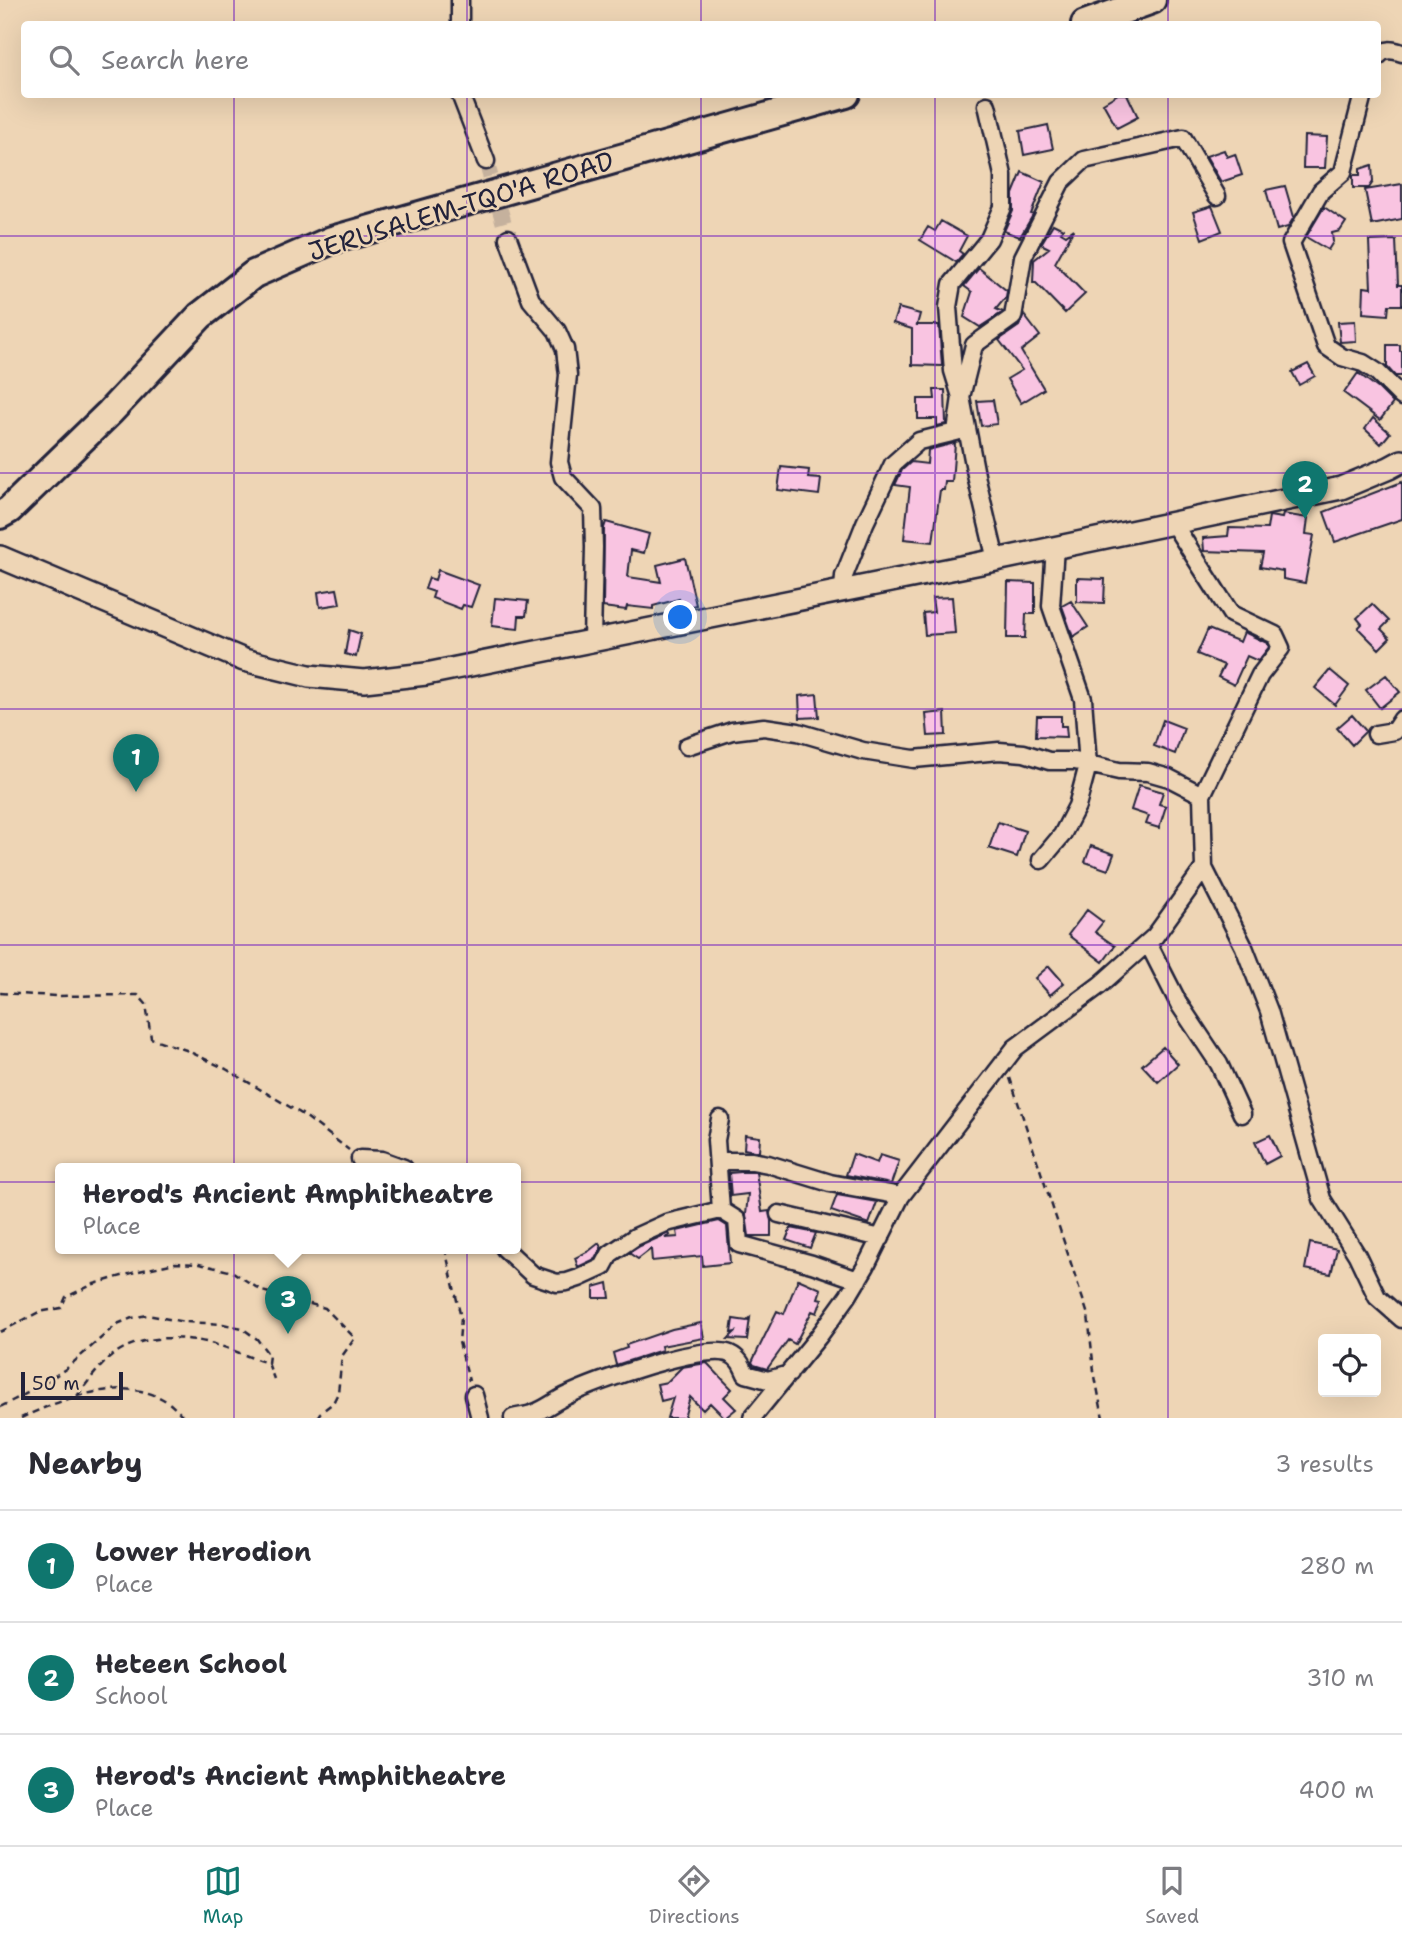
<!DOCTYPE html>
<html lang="en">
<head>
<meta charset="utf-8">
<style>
	:root { --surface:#fff; --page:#f7f7f7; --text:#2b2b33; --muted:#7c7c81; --line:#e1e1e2; --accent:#0f766e }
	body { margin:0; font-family:"Shantell Sans",sans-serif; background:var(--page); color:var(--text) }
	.controls { position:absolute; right:21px; bottom:21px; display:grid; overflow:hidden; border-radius:7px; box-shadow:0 7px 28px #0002 }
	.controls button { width:63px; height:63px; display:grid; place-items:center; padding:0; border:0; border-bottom:2px solid var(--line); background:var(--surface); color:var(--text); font:35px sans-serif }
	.scale { position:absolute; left:21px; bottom:18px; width:102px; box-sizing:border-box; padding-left:7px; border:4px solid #22223b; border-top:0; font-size:19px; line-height:24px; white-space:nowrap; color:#22223b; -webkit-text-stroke:5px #eed5b5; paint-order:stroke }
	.you { position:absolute; left:681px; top:618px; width:24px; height:24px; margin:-18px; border:5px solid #fff; border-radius:50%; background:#1a73e8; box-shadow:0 0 0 10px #1a73e833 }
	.badge { display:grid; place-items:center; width:46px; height:46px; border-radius:50%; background:var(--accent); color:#fff; font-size:23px; font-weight:700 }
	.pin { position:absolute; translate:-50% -58px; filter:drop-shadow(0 2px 4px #0008) }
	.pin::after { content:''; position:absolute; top:37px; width:24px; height:21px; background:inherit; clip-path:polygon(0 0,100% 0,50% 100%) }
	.popup { position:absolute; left:55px; top:1163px; width:466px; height:91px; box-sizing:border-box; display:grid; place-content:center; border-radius:7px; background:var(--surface); filter:drop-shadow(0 2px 5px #0005); font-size:23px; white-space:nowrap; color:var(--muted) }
	.popup b { font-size:26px; color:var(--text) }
	.popup::after { content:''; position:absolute; left:50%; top:100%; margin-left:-14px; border:14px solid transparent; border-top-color:var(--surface) }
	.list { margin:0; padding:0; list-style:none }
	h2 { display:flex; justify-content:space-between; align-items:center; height:91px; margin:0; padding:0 28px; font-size:30px }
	h2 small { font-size:23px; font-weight:400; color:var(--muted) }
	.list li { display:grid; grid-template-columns:46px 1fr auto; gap:21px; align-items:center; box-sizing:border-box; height:112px; padding:0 28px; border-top:2px solid var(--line) }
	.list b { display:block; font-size:26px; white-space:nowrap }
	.list p { margin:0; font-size:23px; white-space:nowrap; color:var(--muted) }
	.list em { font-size:23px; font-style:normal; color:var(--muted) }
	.icon { flex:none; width:38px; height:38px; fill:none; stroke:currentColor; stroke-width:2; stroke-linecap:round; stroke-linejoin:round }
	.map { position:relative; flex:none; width:1402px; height:1418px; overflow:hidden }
	.search { position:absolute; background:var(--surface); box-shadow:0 7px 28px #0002; left:21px; right:21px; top:21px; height:77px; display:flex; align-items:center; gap:18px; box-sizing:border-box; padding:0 24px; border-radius:7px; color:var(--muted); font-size:26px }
	.sheet { height:427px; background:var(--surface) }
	nav { display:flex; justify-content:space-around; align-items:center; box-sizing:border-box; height:98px; border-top:2px solid var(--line); background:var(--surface); font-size:19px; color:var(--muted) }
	nav a { display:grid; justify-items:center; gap:4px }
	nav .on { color:var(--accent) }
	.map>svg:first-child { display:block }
	.building { fill:#f9c4e1; stroke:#22223b; stroke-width:2 }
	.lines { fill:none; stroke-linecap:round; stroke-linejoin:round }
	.minor-tunnel { stroke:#c5b19d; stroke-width:16; stroke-dasharray:16 8; stroke-linecap:butt }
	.minor-casing { stroke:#22223b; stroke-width:21 }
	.tertiary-casing { stroke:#22223b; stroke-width:26 }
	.primary-casing { stroke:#22223b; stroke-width:32 }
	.path { stroke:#22223b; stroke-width:2.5; stroke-dasharray:7 5; stroke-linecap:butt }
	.minor { stroke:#eed5b5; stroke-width:16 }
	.tertiary { stroke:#eed5b5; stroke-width:21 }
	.primary { stroke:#eed5b5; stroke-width:26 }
	.grid { fill:none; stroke:#7b2cbf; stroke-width:2; stroke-opacity:0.55 }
	.labels { text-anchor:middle; stroke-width:5; stroke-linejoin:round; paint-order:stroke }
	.street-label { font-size:26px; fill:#22223b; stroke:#eed5b5 }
</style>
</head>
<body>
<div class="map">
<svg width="1402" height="1418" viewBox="0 0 1402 1418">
	<rect width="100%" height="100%" fill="#eed5b5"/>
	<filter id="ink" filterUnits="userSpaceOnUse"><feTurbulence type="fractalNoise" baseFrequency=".0143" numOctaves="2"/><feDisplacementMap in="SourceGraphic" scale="14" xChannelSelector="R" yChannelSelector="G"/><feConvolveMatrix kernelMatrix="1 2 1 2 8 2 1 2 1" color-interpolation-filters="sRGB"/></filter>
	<g filter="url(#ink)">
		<path class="building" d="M1118,94H1127L1138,117L1117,128L1103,103Z
			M1048,125L1053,149L1024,155L1020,131Z
			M1304,136L1327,137L1325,168H1303Z
			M1224,150L1227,157L1235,154L1242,175L1221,182L1206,156Z
			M1372,165L1373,182L1369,188H1353V175H1360V169Z
			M1022,172L1044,182L1031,214L1033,215L1020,237L1004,231L1013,211V194Z
			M1402,184V219L1372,225L1365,190Z
			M1285,186L1294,217L1288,227L1277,230L1266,190Z
			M1212,206L1222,231L1202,239L1193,212Z
			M1324,207L1346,222L1340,231L1332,233L1333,242L1328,250L1306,237Z
			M941,221L967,236L959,251L963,254L956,262L920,240L928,227L935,231Z
			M1053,224L1063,229L1061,232L1066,235L1074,229L1055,263L1085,294L1065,313L1036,283H1033L1034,260L1049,248L1041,244Z
			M1396,240L1398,285H1402V305H1389L1388,315L1363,313L1364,287L1371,288L1369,241Z
			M979,268L1007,291L1006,297L996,309L1003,312L980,327L964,317L972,292L964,286Z
			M898,308L920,314L917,325H939L942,366L912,365V329L893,323Z
			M1024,315L1040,336L1021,351L1044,389L1021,403L1007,379L1022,370L999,340L1019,326Z
			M1355,321L1356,341L1340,342L1338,322Z
			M1387,345H1400V351H1402V376H1395L1387,367Z
			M1308,364L1315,376L1299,385L1292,372Z
			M1358,373L1379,389L1393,403L1380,420L1344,393Z
			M934,390H945L946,424L937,426V419H918V399H935Z
			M993,400L997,424L981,426L977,401Z
			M1373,418L1390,433L1381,444L1365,429Z
			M955,443L952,482H945L944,490H940L933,542L904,539L910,487L895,485L902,470L911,462L927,464L928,450Z
			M781,467L809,470L808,478L821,479L819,495L778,490Z
			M1402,482V519L1335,542L1324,512Z
			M1283,514L1308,518L1306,534L1314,535L1305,583L1283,579V571L1260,567L1263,553L1204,551L1203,538L1228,536L1229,528L1267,529L1269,516L1282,518Z
			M606,522L649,534L644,553L631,550L628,577L661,582L657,565L685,558L696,605L682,608L679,599L653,606V609L627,606L626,610L603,607L604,528Z
			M438,570L479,585L471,607L463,605L461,609L432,598L434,592L425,589L429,578L435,580Z
			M1077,578L1105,579L1104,603L1077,602Z
			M1008,582L1035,583V614H1026L1025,638H1007Z
			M337,589L340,604L320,607L318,592Z
			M952,597L955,633L925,635L923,613L934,612L932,598Z
			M495,598L528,601L526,616H519L518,629L492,626Z
			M1071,601L1088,627L1073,637L1062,606Z
			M1372,604L1389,621L1381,629L1390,638L1379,649L1358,628L1362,624L1357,618Z
			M1208,629L1240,642L1244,632L1267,643L1269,647L1258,661L1247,656L1234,685L1218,677L1224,665L1197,654Z
			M349,630L361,634L356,657L345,654Z
			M1330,670L1349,686L1335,705L1315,688Z
			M1386,675L1400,692L1380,708L1366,690Z
			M817,694L819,717L800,718L799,696Z
			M945,712L946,735L928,736L926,714Z
			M1352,715L1366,731L1352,745L1337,728Z
			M1037,716H1061V726H1066L1067,737L1036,736Z
			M1163,720L1184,728L1175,754L1154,746Z
			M1139,785L1163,792L1159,804L1166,806L1159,828L1146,824L1149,816L1131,810Z
			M998,822L1025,831L1017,857L989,848Z
			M1091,846L1114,854L1108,870L1085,862Z
			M1087,910L1103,922L1095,932L1115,946L1103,962L1068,935Z
			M1049,966L1064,983L1050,995L1035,978Z
			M1163,1047L1178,1064L1158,1082L1142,1065Z
			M745,1135L760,1137L759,1152L744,1149Z
			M1270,1135L1280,1156L1265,1164L1255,1142Z
			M853,1154L877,1163L880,1155L899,1161L891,1184L846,1175Z
			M741,1172H756L762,1212L769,1211L771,1221V1236H749L746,1215L748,1194L731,1196L729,1173Z
			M837,1195L877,1202L869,1224L831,1211Z
			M719,1221L727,1226L730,1263L703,1266L702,1256L652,1261L651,1249L638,1259L629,1253L640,1246L669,1233L670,1235L665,1238L678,1237L677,1231Z
			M791,1228L816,1233L810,1248L786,1240Z
			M599,1243L601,1248L595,1259L578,1267L575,1258L589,1251Z
			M1310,1243L1337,1249L1331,1274L1305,1269Z
			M798,1279L821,1289L818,1298L822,1299L817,1313L812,1311L795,1344L788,1340L767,1369L754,1365L752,1362L777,1311L784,1314Z
			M608,1283L610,1298H594V1287Z
			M750,1318L747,1340L728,1339L735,1332L731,1333L733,1319L747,1321Z
			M701,1323L704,1338L661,1346L662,1350L616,1365L613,1353L627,1348L626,1345L672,1329Z
			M707,1363L732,1389L724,1397L736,1409L725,1418L710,1403L703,1410L690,1397L684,1418H667L673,1398L661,1401L657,1384L667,1382L682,1367Z"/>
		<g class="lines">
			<path class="minor-tunnel" d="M486,161L508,238"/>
			<g class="minor-casing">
				<path id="minor" d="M460,24V0
					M1378,56C1385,48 1393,50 1402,53
					M460,94L486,161
					M1363,94L1343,172L1321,191L1291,243L1326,346L1342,357L1363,363L1377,372L1402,397
					M508,238L531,300L557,331L565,349L568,375L559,462L563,477L593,509L594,547L592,641
					M1173,523L1231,614L1275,635L1281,648L1260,675L1202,795L1204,868L1244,947L1269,1011L1322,1199L1357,1255L1377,1297L1402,1319
					M996,560L977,480L961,397L974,345L1013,317L1023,257L1061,182L1084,160L1183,138L1217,196
					M843,590L844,576L865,523L893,464L919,441L956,432L961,397L953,371L948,307L952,284L989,239L1003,207V175L987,105
					M1376,734L1394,731L1402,719
					M687,746L732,731L764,727L798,732L863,751L914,759L999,751L1024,753L1049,761H1075L1119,771L1148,772L1169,778L1202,795
					M1041,860L1062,835L1077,806L1088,765L1083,699L1051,606L1055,547
					M1148,943L1179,1004L1219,1064L1242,1114
					M720,1119L716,1140L721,1210
					M360,1159L382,1160L404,1168
					M718,1161H752L768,1164L830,1183L901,1196
					M779,1214L881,1238
					M504,1248L533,1275L557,1283L567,1282L579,1278L603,1267L610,1254L635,1237L666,1223L721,1210L737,1220L739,1244L812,1264L858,1280
					M474,1395L480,1418
					M513,1418C520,1416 528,1416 534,1413C546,1409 556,1400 568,1395C594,1382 705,1342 730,1354C739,1358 742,1365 746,1374L768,1380L789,1374
					M752,1418L819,1336L848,1296L866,1266L901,1196L1015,1048L1100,985L1155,936L1204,868"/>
			</g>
			<g class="tertiary-casing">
				<path id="tertiary" d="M0,557L244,660L309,676L364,681L426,674L996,560L1341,488L1389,468L1402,461"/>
			</g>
			<g class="primary-casing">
				<path id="primary" d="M1085,24L1152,0
					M0,515L9,510L110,412L200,316L254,274L332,240L846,94"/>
			</g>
			<path class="path" d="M0,993L55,996L138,995L146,1004L151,1038L186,1050L226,1069L305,1116L349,1150
				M1010,1078L1088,1315L1094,1371L1103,1418
				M445,1248L461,1318L459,1342L469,1381
				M0,1332L39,1312L61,1308L66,1297L94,1284L139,1271L175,1263L199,1264L233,1272L262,1291L325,1308L355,1338L342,1356L338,1393L333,1403L320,1413L317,1418
				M268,1363L274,1379
				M0,1407L35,1389L67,1368L117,1324L132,1318L147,1315L185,1322L223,1324L242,1328L257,1339L269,1355L268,1363C250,1358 234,1350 217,1345C185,1335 140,1334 113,1355C99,1366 88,1382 77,1396
				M21,1418C62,1399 127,1373 169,1403C174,1407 180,1413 185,1418"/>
			<use href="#minor" class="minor"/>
			<use href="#tertiary" class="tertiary"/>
			<use href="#primary" class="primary"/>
		</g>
	</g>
	<path class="grid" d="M234,0V24M467,0V24M701,0V24M935,0V24M1168,0V24M234,94V1418M467,94V1418M701,94V1418M935,94V1418M1168,94V1418M0,236H1402M0,473H1402M0,709H1402M0,945H1402M0,1182H1402"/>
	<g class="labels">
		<g class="street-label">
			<text transform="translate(461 206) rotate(-17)" y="9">JERUSALEM-TQO'A ROAD</text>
		</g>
	</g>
</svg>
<div class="controls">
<button><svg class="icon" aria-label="locate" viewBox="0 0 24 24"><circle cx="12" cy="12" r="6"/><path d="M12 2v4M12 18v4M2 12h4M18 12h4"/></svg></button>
</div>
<div class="scale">50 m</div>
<div class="you"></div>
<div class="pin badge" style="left:136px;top:792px">1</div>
<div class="pin badge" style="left:1305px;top:519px">2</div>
<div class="pin badge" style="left:288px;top:1334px">3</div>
<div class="popup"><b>Herod's Ancient Amphitheatre</b>Place</div>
<div class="search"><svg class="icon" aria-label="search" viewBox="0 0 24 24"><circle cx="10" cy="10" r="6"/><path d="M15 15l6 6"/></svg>Search here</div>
</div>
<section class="sheet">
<h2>Nearby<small>3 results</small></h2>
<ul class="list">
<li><span class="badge">1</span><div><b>Lower Herodion</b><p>Place</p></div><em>280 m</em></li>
<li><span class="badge">2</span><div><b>Heteen School</b><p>School</p></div><em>310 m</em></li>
<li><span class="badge">3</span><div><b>Herod's Ancient Amphitheatre</b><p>Place</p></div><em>400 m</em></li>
</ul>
</section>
<nav>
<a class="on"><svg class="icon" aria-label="map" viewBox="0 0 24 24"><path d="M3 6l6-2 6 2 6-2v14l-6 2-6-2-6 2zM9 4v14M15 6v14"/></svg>Map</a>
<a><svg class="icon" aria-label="directions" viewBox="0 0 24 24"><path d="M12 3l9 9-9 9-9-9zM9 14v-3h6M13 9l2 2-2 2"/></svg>Directions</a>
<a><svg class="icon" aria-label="saved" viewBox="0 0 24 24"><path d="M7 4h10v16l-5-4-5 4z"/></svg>Saved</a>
</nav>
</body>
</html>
